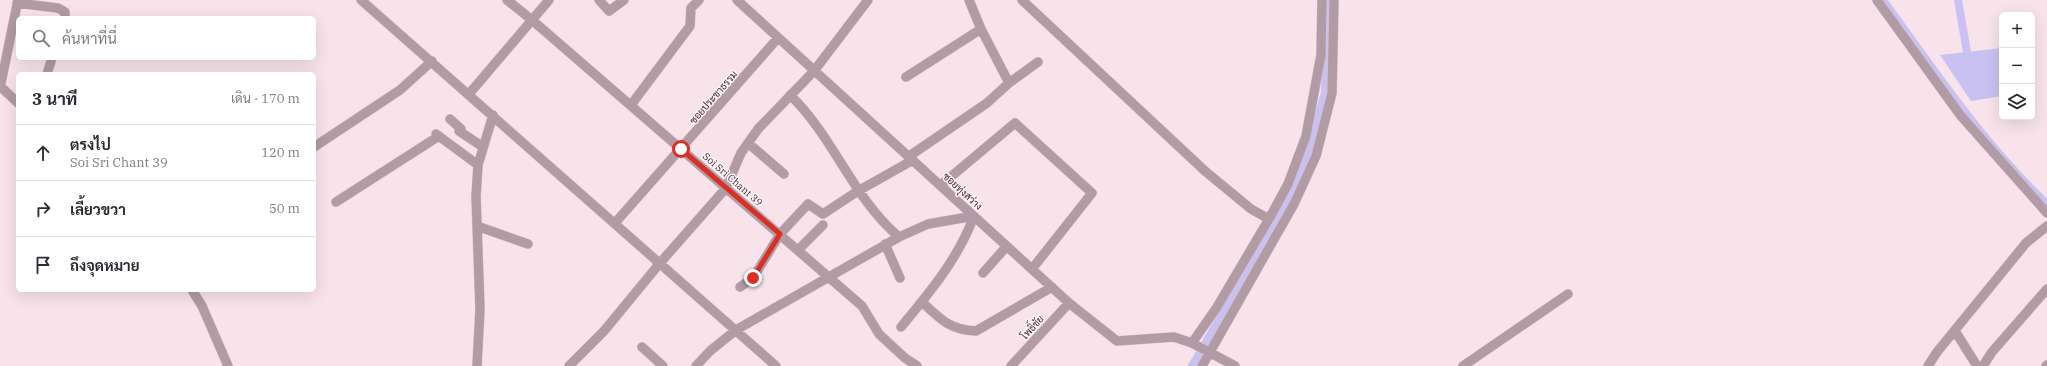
<!DOCTYPE html>
<html lang="th">
<head>
<meta charset="utf-8">
<style>
	:root { --surface:#fff; --page:#f2f2f3; --text:#2b2b33; --muted:#7c7c81; --line:#e1e1e2 }
	body { margin:0; font-family:"IBM Plex Serif",Sarabun,serif; background:var(--page); color:var(--text) }
	.controls { position:absolute; right:12px; top:12px; display:grid; overflow:hidden; border-radius:6px; box-shadow:0 4px 16px #0002 }
	.controls button { width:36px; height:36px; display:grid; place-items:center; padding:0; border:0; border-bottom:1px solid var(--line); background:var(--surface); color:var(--text); font:20px sans-serif }
	.stop { position:absolute; width:12px; height:12px; margin:-9px; border:3px solid #d93025; border-radius:50%; background:#fff }
	.stop.end { background:#d93025; border-color:#fff; box-shadow:0 1px 4px #0008 }
	.list { margin:0; padding:0; list-style:none }
	h2 { display:flex; justify-content:space-between; align-items:center; height:52px; margin:0; padding:0 16px; font-size:17px }
	h2 small { font-size:13px; font-weight:400; color:var(--muted) }
	.list li { display:grid; grid-template-columns:26px 1fr auto; gap:12px; align-items:center; box-sizing:border-box; height:56px; padding:0 16px; border-top:1px solid var(--line) }
	.list b { display:block; font-size:15px; white-space:nowrap }
	.list p { margin:0; font-size:13px; white-space:nowrap; color:var(--muted) }
	.list em { font-size:13px; font-style:normal; color:var(--muted) }
	.icon { flex:none; width:22px; height:22px; fill:none; stroke:currentColor; stroke-width:2; stroke-linecap:round; stroke-linejoin:round }
	.map { position:relative; flex:none; width:2047px; height:366px; overflow:hidden }
	.search { position:absolute; background:var(--surface); box-shadow:0 4px 16px #0002; left:16px; top:16px; width:300px; height:44px; display:flex; align-items:center; gap:10px; box-sizing:border-box; padding:0 14px; border-radius:6px; color:var(--muted); font-size:15px }
	.panel { position:absolute; background:var(--surface); box-shadow:0 4px 16px #0002; left:16px; top:72px; width:300px; height:220px; border-radius:6px }
	.map>svg:first-child { display:block }
	.water { fill:#c9c1f2 }
	.lines { fill:none; stroke-linecap:round; stroke-linejoin:round }
	.canal { stroke:#c9c1f2; stroke-width:8 }
	.minor-casing { stroke:#d3bec6; stroke-width:10 }
	.minor { stroke:#b19ba4; stroke-width:9 }
	.route { stroke:#d93025; stroke-width:5 }
	.labels { text-anchor:middle; stroke-width:3; stroke-linejoin:round; paint-order:stroke }
	.street-label { font-size:10px; fill:#3e2932; stroke:#fef3f7 }
</style>
</head>
<body>
<div class="map">
<svg width="2047" height="366" viewBox="0 0 2047 366">
	<rect width="100%" height="100%" fill="#f8e3eb"/>
	<path class="water" d="M2002,48V96L1971,101L1940,55Z"/>
	<g class="lines">
		<path class="canal" d="M1883,0C1934,70 1984,145 2047,204
			M1958,0L1967,52
			M1192,366L1286,204L1308,154L1325,92L1327,0"/>
		<g class="minor-casing">
			<path id="minor" d="M361,0L776,366
				M507,0L532,20L862,306L879,334L905,358L917,366
				M599,0L609,11L624,0
				M737,0L1069,303L1117,341L1174,337L1192,343L1235,366
				M969,0L981,29L1009,83
				M1022,0L1205,171L1251,209L1269,219
				M1877,0L1961,116L2047,213
				M17,3L58,8L65,12V18
				M47,74L52,58
				M906,77L981,29
				M0,86L18,103
				M0,88L18,0
				M469,94L549,0
				M790,95C834,137 852,197 899,237
				M631,105L690,26L691,8L699,0
				M450,119L461,129L459,131L483,147
				M436,134L478,165
				M748,143L784,174
				M314,147L400,90L432,61
				M908,157L987,103L1009,83L1038,62
				M941,185L1015,123L1092,193L1032,269
				M336,202L439,136
				M615,223L778,38
				M477,226L528,244
				M885,244L900,278
				M798,250L823,225
				M983,273L1006,247
				M740,287L753,278L780,234L808,204L823,214L858,191L913,160
				M192,290L202,306L228,366
				M922,302C940,319 950,330 976,331L1052,287
				M1955,331L1977,366
				M1192,343L1217,307L1269,219L1288,184L1306,136L1321,55L1322,0
				M642,347L663,366
				M477,366L480,309L476,196L478,165L493,115
				M569,366L604,331L660,263L726,188L741,153L758,129L814,71L868,0
				M696,366L710,351L736,330L899,237L928,224L974,216C958,259 930,292 901,327
				M1011,366L1069,303
				M1202,366L1294,204L1316,156L1332,93L1334,0
				M1463,366L1568,294
				M1928,366L1937,352L2026,243L2047,226
				M1983,366L1992,352L2047,289
				M2046,366L2047,365"/>
		</g>
		<use href="#minor" class="minor"/>
	</g>
	<g class="lines">
		<path class="route" d="M681,149L780,234L753,278"/>
	</g>
	<g class="labels">
		<g class="street-label">
			<text transform="translate(713 97) rotate(-49)" y="4">ซอยประชาธรรม</text>
			<text transform="translate(733 179) rotate(41)" y="4">Soi Sri Chant 39</text>
			<text transform="translate(963 191) rotate(43)" y="4">ซอยทุ่งสว่าง</text>
			<text transform="translate(1032 327) rotate(-48)" y="4">โพธิ์ชัย</text>
		</g>
	</g>
</svg>
<div class="controls">
<button>+</button>
<button>−</button>
<button><svg class="icon" aria-label="layers" viewBox="0 0 24 24"><path d="M12 4l9 5-9 5-9-5zM3 14l9 5 9-5"/></svg></button>
</div>
<div class="stop" style="left:681px;top:149px"></div>
<div class="stop end" style="left:753px;top:278px"></div>
<div class="search"><svg class="icon" aria-label="search" viewBox="0 0 24 24"><circle cx="10" cy="10" r="6"/><path d="M15 15l6 6"/></svg>ค้นหาที่นี่</div>
<section class="panel">
<h2>3 นาที<small>เดิน · 170 m</small></h2>
<ul class="list">
<li><svg class="icon" aria-label="ahead" viewBox="0 0 24 24"><path d="M12 20V5M6 11l6-6 6 6"/></svg><div><b>ตรงไป</b><p>Soi Sri Chant 39</p></div><em>120 m</em></li>
<li><svg class="icon" aria-label="right" viewBox="0 0 24 24"><path d="M7 20v-9h11M14 6l5 5-5 5"/></svg><div><b>เลี้ยวขวา</b></div><em>50 m</em></li>
<li><svg class="icon" aria-label="arrive" viewBox="0 0 24 24"><path d="M6 21V4h12l-3 4 3 4H6"/></svg><div><b>ถึงจุดหมาย</b></div></li>
</ul>
</section>
</div>
</body>
</html>
